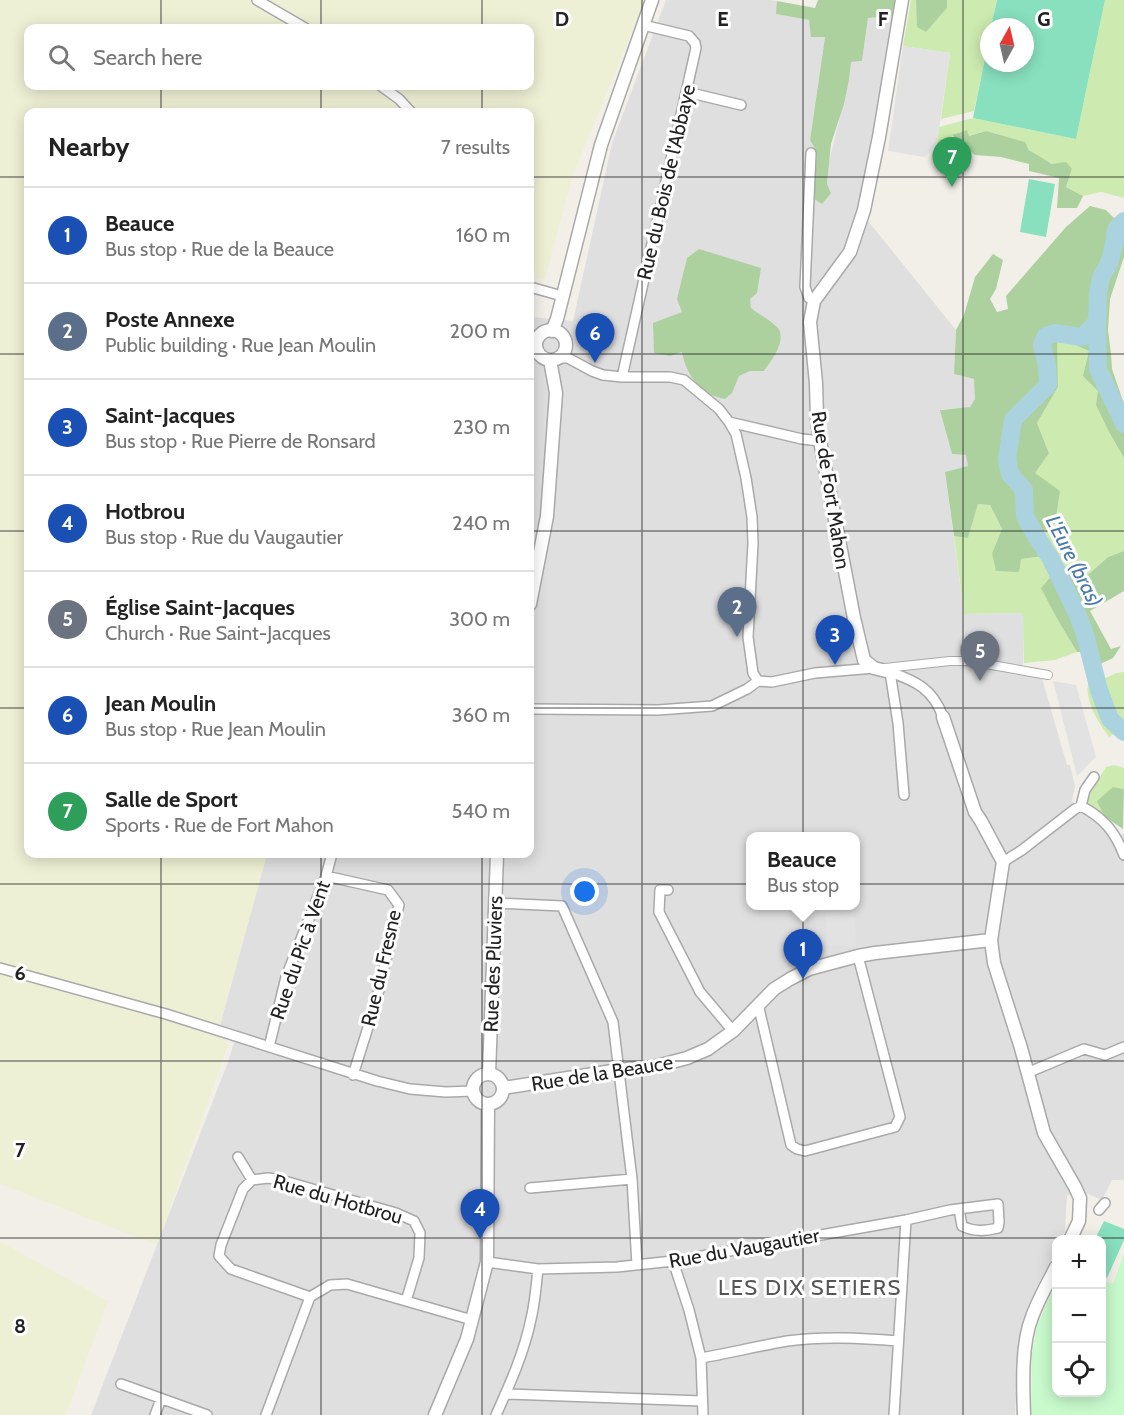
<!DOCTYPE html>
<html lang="en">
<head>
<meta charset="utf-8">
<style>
	:root { --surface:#fff; --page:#f2f2f2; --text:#222; --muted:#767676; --line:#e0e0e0; --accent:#1a73e8 }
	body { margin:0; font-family:Cabin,sans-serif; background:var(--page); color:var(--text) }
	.controls { position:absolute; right:18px; bottom:18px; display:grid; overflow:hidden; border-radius:12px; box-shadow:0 3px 15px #0003 }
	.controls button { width:54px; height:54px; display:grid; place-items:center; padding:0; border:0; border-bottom:2px solid var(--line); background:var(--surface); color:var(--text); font:30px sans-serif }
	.compass { position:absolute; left:980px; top:18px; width:54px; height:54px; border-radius:50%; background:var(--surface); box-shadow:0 3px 15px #0003; rotate:8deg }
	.you { position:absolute; left:585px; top:892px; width:21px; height:21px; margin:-15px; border:4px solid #fff; border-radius:50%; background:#1a73e8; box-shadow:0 0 0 9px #1a73e833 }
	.badge { display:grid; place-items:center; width:39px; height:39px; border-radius:50%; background:var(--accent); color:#fff; font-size:20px; font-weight:700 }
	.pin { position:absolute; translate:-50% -50px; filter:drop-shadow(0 2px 3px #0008) }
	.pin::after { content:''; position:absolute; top:32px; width:21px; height:18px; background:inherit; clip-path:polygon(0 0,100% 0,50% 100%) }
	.popup { position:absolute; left:746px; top:832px; width:114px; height:78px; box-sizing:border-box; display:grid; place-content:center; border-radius:12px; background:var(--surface); filter:drop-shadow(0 2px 4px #0005); font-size:20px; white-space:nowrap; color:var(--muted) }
	.popup b { font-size:22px; color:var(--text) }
	.popup::after { content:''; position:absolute; left:50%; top:100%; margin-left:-12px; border:12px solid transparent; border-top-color:var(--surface) }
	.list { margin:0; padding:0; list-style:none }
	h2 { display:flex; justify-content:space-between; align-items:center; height:78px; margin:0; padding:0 24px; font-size:26px }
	h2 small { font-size:20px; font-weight:400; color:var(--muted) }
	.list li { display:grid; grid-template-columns:39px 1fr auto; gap:18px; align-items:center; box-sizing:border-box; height:96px; padding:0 24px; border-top:2px solid var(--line) }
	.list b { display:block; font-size:22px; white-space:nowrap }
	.list p { margin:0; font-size:20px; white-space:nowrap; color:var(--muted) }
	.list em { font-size:20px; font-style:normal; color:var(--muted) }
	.icon { flex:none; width:33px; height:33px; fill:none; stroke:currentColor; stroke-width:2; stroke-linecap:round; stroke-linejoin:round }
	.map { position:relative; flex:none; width:1124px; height:1415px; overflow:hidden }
	.search { position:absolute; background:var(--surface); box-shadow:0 3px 15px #0003; left:24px; top:24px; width:510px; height:66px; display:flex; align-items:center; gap:15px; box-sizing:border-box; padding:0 21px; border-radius:12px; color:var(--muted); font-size:22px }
	.panel { position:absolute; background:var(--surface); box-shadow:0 3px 15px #0003; left:24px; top:108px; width:510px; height:750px; border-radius:12px }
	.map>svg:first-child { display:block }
	.residential { fill:#e0dfdf; fill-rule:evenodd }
	.farmland { fill:#eef0d5; fill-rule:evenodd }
	.grass { fill:#cdebb0 }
	.forest { fill:#add19e }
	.park { fill:#c8facc }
	.pitch { fill:#88e0be }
	.parking { fill:#e2e2e2 }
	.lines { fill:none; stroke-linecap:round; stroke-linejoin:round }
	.river { stroke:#aad3df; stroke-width:18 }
	.pedestrian-casing { stroke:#a9a9a9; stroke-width:10 }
	.minor-casing { stroke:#a9a9a9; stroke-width:12 }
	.tertiary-casing { stroke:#a9a9a9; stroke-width:15 }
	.pedestrian { stroke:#fff; stroke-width:8 }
	.minor { stroke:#fff; stroke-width:9 }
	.tertiary { stroke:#fff; stroke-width:12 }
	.grid { fill:none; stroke:#222; stroke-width:1.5; stroke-opacity:0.55 }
	.labels { text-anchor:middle; stroke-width:6; stroke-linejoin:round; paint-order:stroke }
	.street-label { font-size:20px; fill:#222; stroke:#fff }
	.water-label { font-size:21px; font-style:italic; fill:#4a7aab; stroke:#fff }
	.quarter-label { font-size:22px; letter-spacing:1.5px; fill:#555; stroke:#fff }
	.grid-label { font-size:20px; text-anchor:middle; font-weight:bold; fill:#222; stroke:#fff; stroke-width:6; stroke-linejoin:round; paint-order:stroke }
</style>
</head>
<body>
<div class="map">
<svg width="1124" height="1415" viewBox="0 0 1124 1415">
	<rect width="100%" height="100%" fill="#f2efe9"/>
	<path class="residential" d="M666,0H770L777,1V14L809,20L825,37L810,139L817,152L813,198L827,185L829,162L849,80L851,62L862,61L868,18L893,16L874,141L860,211L956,330L954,374L974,379L977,397L970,408L941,409L952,454L967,455L969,467L945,472L964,614L1024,613L1023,673L1042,678L1067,765H1070L1075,786L1072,801L1112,837L1124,834V1180H1112L1102,1200L1088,1194L1067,1195L1065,1231L1061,1239L1056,1240V1250L1024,1319L1020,1334L1015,1415H91L228,1062L238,1030L220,1025L267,854H530V316L531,317L573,321L612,143ZM750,836H856V906H750Z"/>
	<path class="farmland" d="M0,0H645L573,175L545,279L530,278V112H28V854H267L220,1025L228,1046L157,1245L0,1184ZM28,28H530V86H28Z
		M0,1241L108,1301L66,1415H0Z"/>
	<path class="grass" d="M911,0H916V3L926,32L946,9L947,0H997L991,27H989V38L974,111L941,119L950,53L903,46Z
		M1105,0H1124V198L1101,192L1083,196L1066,187L1072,169C1054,165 1034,159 1024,142L986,131L968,136L967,130L952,135L948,150L937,143L939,127L973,118L1076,139Z
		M1056,337L1089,351L1109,432L1124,458V551L1108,557L1082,580L1062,564L1041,531L1034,473L1049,453L1037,423L1058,387Z
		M978,504L990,505L1002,529L992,553L1020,559L1040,557L1053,575L1042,588L1056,617L1077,652L1055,660L1024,663L1023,613L964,614L954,536L968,538Z
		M1124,672V724L1123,725L1116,718L1102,680L1116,673Z
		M1092,681C1097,701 1100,719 1117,732L1109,737C1099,723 1085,703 1088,684Z
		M1114,765L1124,768V789L1113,788L1104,816L1085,802L1106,767Z"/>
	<path class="forest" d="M818,0H896L893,16L868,18L862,61L851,62L849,80L844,104L831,144L827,184L831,193L822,204L813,198L817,152L810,140L825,37H811L809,20L776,14L777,1L815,8Z
		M916,0H947V8L926,32L917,27Z
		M967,130L969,136L986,131L1025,142L1029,150L1052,164L1066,162L1072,169L1066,187L1083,196L1077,208H1057L1059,178L1029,171V164L1001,157L975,155L952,135Z
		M1090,206L1106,210L1115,219L1112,234L1124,225V257L1110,299L1108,330L1111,354L1112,369L1124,404V458L1109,432L1096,405L1098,391L1083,376L1089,351L1057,337L1058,387L1037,423L1049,453L1035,473L1060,491L1055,523L1041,532L1051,547L1045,556L1021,559L1019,572L996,571L992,553L1002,529L990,505L978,504L968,538L954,536L945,472L968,466L966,455L952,454L940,410L970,407L975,399L974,379L954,374L956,330L964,315L975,277L993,254L1003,260L996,289L990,299L997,312L1008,309L1006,296L1066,227Z
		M699,249L761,268L757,293L750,299L751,308C758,314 772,321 778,328C787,341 771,361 764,371H750L739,376L732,393L725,399C701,395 686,375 682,352L670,356L654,353L653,323L682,312L677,299L687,258Z
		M1124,551V591L1090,611L1111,649L1121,646L1113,658L1100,664L1093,651L1077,652L1056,617L1041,588L1062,564L1082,580L1108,557Z
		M1113,787L1124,789L1123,829L1104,816L1097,801Z"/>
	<path class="park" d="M1124,1253V1415H1031L1032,1354L1037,1326L1056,1282V1392H1102V1280L1113,1284Z"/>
	<path class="pitch" d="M997,0H1105L1076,139L973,118L989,38V63H1025V27H991Z
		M1029,179L1055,184L1046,237L1020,232Z
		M1104,1221L1124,1229V1240L1107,1278L1102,1276V1240L1095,1239Z"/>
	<path class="parking" d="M903,46L950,53L937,143L925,157L888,151Z
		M1053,681L1076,685L1096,757L1077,776Z
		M825,906H854L856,945L828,946Z"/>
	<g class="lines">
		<path class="river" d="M1124,221L1117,228L1115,233V240L1110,261L1101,278L1098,294L1097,322L1082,337L1055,333L1046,336L1042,345L1047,365L1048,385L1013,420L1007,459L1010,474L1024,490L1025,516L1033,531L1051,559L1076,611L1084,631L1099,690L1110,719L1124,732
			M1097,322L1098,369L1124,424"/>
		<g class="pedestrian-casing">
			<path id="pedestrian" d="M885,668L950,661H969L1048,675"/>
		</g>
		<g class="minor-casing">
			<path id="minor" d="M257,0L305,28
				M381,86L399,99L411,112
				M687,92L741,105
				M811,153L805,287L809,298L814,301
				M530,287L562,296
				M530,347L536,345
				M558,358H568L592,371L603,375L622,377H670L684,380L719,409L729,422L736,434L746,478L752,517L753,543L748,637L753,673L758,681
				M622,377L696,48L695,43L689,36L643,25
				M729,422L802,439L820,441
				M530,709L658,710L712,706L747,689L758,681L772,682L815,673L874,668
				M904,795L898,723L890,672C916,681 933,689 943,717
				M1081,806C1104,818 1115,832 1124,855
				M1003,862L1022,850L1075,809L1081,806L1085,790L1094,777
				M326,876L388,890L399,905L376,1002L353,1075
				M668,890H660L659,912L700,992L733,1031
				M494,903L562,906L613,1022L632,1179L637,1265
				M0,968L166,1014L377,1081L410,1089L446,1092L473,1091
				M758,1004L791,1145L797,1149L805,1151L895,1127L900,1117L858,956
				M269,1047L286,977L326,876L332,854
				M1027,1073L1084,1049L1105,1055L1124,1047
				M238,1157L252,1180
				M530,1188L632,1179
				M1099,1210L1105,1203
				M673,1261L689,1310L701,1358L703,1415
				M487,1262L538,1269L617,1267L673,1261L906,1220L950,1210L998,1204L999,1222L998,1228C985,1231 974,1232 962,1226L959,1209
				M310,1297L231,1269L219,1256L221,1245L243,1189L252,1180L268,1178L281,1180L396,1213L414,1221L420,1233L419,1258L406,1301
				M701,1358C730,1353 758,1346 787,1341C824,1336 861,1338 898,1341
				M121,1384L207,1415
				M505,1394L702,1401
				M155,1415L161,1399
				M266,1415L310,1297L330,1285L347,1284L472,1320
				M496,1415C510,1384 524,1353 531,1319C535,1303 536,1286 538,1269
				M894,1415L906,1220"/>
		</g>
		<g class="tertiary-casing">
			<path id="tertiary" d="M536 345a15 15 0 1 1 30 0a15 15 0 1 1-30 0Z
				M552,331L557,319L601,145L652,0
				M530,604L547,516L556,393L550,360
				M890,672L874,668L864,660L854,618L820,441L817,419L816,383L810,322L814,301L850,252L864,210L879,137L902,0
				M943,717L975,812L981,821L1003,862L991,940L994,963L1021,1048L1044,1133L1075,1187L1080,1198L1079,1221L1070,1240
				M489,1074L497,854
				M473 1089a15 15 0 1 1 30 0a15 15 0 1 1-30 0Z
				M503,1088L619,1070L653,1067L687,1058L708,1049L733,1031L774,989L790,979L809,969L858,956L875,953L991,940
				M435,1415L467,1339L487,1262L488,1104
				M1024,1415C1023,1386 1021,1344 1032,1317C1038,1300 1048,1283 1056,1267"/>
		</g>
		<use href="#pedestrian" class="pedestrian"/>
		<use href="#minor" class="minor"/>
		<use href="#tertiary" class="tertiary"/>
	</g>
	<path class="grid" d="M161,0V28M321,0V28M482,0V28M642,0V1415M803,0V1415M963,0V1415M161,86V112M321,86V112M482,86V112M0,177H28M530,177H1124M0,354H28M530,354H1124M0,531H28M530,531H1124M0,708H28M530,708H1124M161,854V1415M321,854V1415M482,854V1415M0,884H1124M0,1061H1124M0,1238H1124"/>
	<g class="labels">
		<g class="street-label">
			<text transform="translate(666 182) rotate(-77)" y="7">Rue du Bois de l'Abbaye</text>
			<text transform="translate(831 490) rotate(81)" y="7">Rue de Fort Mahon</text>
			<text transform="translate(300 950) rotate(-71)" y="7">Rue du Pic à Vent</text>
			<text transform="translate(493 964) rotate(-88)" y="7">Rue des Pluviers</text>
			<text transform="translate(381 968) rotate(-77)" y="7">Rue du Fresne</text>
			<text transform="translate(602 1073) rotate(-9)" y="7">Rue de la Beauce</text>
			<text transform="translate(338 1199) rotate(16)" y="7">Rue du Hotbrou</text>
			<text transform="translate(744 1248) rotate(-10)" y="7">Rue du Vaugautier</text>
		</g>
		<g class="water-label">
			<text transform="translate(1074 561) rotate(63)" y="7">L'Eure (bras)</text>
		</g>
		<g class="quarter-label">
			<text x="810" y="1295">LES DIX SETIERS</text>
		</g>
	</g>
	<g class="grid-label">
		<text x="562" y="26">D</text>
		<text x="723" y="26">E</text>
		<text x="883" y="26">F</text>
		<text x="1044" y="26">G</text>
		<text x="20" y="980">6</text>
		<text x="20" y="1157">7</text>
		<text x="20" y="1333">8</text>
	</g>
</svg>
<div class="controls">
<button>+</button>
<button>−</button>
<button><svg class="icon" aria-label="locate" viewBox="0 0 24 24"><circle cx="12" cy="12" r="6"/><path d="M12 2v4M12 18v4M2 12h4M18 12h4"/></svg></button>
</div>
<svg class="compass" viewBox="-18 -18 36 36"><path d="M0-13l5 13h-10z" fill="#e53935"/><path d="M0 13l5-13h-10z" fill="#767676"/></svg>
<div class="you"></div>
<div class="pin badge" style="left:803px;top:979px;background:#1a4fb4">1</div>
<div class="popup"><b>Beauce</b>Bus stop</div>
<div class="pin badge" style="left:737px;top:637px;background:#5c6f8a">2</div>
<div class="pin badge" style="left:835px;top:665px;background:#1a4fb4">3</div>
<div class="pin badge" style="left:480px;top:1239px;background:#1a4fb4">4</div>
<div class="pin badge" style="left:980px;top:681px;background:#6b7280">5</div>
<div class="pin badge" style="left:595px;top:363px;background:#1a4fb4">6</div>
<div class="pin badge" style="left:952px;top:187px;background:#2e9e5b">7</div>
<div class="search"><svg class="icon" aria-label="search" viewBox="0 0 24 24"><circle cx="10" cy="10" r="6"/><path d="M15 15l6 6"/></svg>Search here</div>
<section class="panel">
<h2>Nearby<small>7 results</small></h2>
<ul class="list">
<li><span class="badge" style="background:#1a4fb4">1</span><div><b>Beauce</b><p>Bus stop · Rue de la Beauce</p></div><em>160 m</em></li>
<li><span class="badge" style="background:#5c6f8a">2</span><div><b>Poste Annexe</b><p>Public building · Rue Jean Moulin</p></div><em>200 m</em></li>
<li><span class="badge" style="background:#1a4fb4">3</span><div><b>Saint-Jacques</b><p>Bus stop · Rue Pierre de Ronsard</p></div><em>230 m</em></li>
<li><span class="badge" style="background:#1a4fb4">4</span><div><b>Hotbrou</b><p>Bus stop · Rue du Vaugautier</p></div><em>240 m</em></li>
<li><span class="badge" style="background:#6b7280">5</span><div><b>Église Saint-Jacques</b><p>Church · Rue Saint-Jacques</p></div><em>300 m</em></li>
<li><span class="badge" style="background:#1a4fb4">6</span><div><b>Jean Moulin</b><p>Bus stop · Rue Jean Moulin</p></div><em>360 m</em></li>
<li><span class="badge" style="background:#2e9e5b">7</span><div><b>Salle de Sport</b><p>Sports · Rue de Fort Mahon</p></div><em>540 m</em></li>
</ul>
</section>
</div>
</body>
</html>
